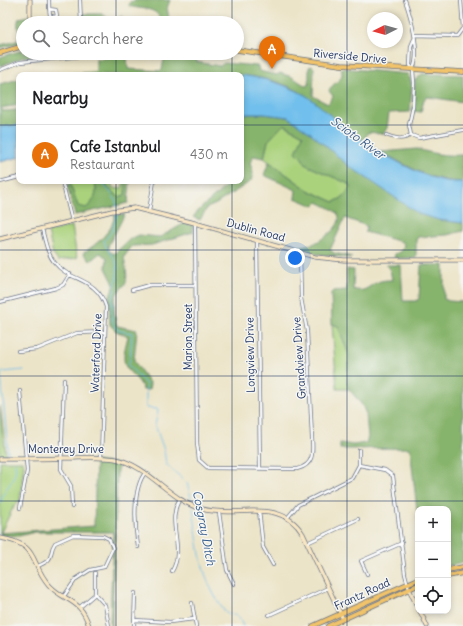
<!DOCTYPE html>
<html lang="en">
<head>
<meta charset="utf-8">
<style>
	:root { --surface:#fff; --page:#f6f6f6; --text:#202124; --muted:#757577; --line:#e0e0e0; --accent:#c8321e }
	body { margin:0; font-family:Delius,sans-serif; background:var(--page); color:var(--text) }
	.controls { position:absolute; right:12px; bottom:12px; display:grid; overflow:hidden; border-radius:8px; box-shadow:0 2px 6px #0003 }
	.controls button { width:36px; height:36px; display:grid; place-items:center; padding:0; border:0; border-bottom:1px solid var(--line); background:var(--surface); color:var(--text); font:20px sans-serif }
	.compass { position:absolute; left:367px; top:12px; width:36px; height:36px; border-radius:50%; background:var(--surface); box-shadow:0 2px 6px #0003; rotate:265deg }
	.you { position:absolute; left:295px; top:258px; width:14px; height:14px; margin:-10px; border:3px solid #fff; border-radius:50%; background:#1a73e8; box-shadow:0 0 0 6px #1a73e833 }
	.badge { display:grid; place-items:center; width:26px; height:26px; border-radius:50%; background:var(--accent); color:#fff; font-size:13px; font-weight:700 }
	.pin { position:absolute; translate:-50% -33px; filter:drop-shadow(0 1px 2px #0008) }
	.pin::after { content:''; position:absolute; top:21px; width:14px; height:12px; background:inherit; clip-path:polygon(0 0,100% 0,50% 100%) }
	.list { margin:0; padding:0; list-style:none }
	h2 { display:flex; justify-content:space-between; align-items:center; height:52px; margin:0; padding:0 16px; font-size:17px }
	h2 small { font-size:13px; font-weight:400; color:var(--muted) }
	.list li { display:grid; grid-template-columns:26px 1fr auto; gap:12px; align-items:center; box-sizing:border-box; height:60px; padding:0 16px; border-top:1px solid var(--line) }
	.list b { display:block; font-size:15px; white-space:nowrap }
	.list p { margin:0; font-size:13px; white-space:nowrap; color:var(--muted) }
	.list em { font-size:13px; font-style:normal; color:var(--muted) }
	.icon { flex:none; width:22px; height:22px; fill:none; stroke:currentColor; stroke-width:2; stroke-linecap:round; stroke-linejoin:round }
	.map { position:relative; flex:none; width:463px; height:626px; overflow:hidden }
	.search { position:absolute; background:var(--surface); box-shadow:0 2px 6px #0003; left:16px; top:16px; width:228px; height:44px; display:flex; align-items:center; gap:10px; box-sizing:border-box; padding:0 14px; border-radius:22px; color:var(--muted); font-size:15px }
	.panel { position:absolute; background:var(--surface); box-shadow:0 2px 6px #0003; left:16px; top:72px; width:228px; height:112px; border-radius:8px }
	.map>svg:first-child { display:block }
	.green { fill:#aad27c; stroke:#62806d }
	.forest { fill:#87b46c; stroke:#517265 }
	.water { fill:#71bfec; stroke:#4677a5 }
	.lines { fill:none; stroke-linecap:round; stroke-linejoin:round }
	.stream { stroke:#71bfec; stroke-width:1 }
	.street-casing { stroke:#646e83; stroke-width:4 }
	.secondary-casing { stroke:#646e83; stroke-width:5 }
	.primary-casing { stroke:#646e83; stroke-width:5.5 }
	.street { stroke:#fff; stroke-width:2.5 }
	.secondary { stroke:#f9e7c3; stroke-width:3.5 }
	.primary { stroke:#f1c36a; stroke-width:4 }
	.grid { fill:none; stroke:#1b2f5e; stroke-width:1; stroke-opacity:0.55 }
	.labels { text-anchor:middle; stroke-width:3; stroke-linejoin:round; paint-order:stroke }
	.street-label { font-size:11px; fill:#1b2f5e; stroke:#f6f6f2 }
	.water-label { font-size:12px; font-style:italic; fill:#355a89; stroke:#f6f6f2 }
</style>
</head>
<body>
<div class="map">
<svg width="463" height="626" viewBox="0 0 463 626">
	<rect width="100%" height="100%" fill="#f6f6f2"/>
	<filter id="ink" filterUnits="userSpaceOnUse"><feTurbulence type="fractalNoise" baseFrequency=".025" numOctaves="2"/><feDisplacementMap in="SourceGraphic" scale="8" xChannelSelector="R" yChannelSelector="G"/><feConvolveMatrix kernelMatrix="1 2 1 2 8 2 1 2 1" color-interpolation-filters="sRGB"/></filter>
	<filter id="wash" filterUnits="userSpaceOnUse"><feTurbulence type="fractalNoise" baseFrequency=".012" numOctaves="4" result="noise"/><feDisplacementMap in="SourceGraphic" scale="16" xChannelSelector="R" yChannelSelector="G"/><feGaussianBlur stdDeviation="0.9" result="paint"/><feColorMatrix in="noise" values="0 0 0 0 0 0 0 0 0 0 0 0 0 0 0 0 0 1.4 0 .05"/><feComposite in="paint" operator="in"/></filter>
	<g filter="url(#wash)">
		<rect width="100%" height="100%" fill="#ece4c8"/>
		<path class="green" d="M283,124L303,135L302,158L306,165L349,184L351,187L342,198L334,202L308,190L264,158L268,141Z
			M72,181H91L95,183C98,192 94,203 86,208L78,206L70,184Z
			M105,181H111L112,187L116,189L122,188L124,181H126L125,195L119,197L108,188Z
			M72,226L77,258L58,261L53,254L48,232Z
			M332,324L338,326L349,355L347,383L349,389H337Z
			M0,405L6,455H0Z
			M0,461H22L24,465L20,500L14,506L0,534Z"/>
		<path class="forest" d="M138,0H170L167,8L170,23H155L160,22C160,6 139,10 129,6L130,2Z
			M84,14H102L113,21L122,16L121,23H83L82,16Z
			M29,16V23H23V43L0,48V45L17,41C22,34 15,26 19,18Z
			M23,50V53H56L24,57L0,66V57Z
			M160,53H182L183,55L196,58L197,62L220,66L224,63L258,66L259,71L277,75L280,73L292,77L306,86L309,85V67L312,66L314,68L313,96L328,104L333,96L329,91C332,82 346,81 341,68L408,74L412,84L410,112L389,113L387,128L383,134L369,132L363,140C343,127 326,111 307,97C282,78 247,75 217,74L42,75L94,72L96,71V59L117,56H127L128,69L160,71L162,70L164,59Z
			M422,74L463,75V102L428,97L424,99L421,112L413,111L415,80Z
			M19,79V105L1,108L3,111L19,110V125L0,127V84Z
			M241,114H264L288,117L312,134L349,166L419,213L439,220L463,223V231L447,235L418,237L416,240V258H394L395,254L402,251L404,246L402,242L365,232L367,226L345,218L330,250L334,253L352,257L351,258L317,254L298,248C302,245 308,245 313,244C320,241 347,224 337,213C332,208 323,205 318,202L314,206L295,198L296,190L264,175L269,162L308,190L334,202L342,198L351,187L349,184L306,165L302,158L296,152L303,135L284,124L268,141L264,158L253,156L250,163L253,173L251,181L216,204L207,208L200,220L193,217C204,203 219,195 230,181H241Z
			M417,149C435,154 444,156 463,155V182C430,181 410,167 381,152Z
			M91,181H105L108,188L119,197L125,195L126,181H130L128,203L75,215L67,185L70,184L78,206L86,208C94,203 98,192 95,183Z
			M125,214L108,246L109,251L114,254L130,239L139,235L160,237L185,223L193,225V232L152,245L132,246L124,257C125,264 128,274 126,282C125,286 120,289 118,292C112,302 114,315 117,326L137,330L134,361L150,384L149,390H143C140,380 134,377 128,370C120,360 126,346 128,336L116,331L110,325L109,299L114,284L106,268L107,258L100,253L90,261L83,253C97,244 112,232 115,215Z
			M386,265H401L403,301H416L419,299L421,265H444V299L449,301L463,302V563L448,566V509H418V519L410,448L340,449V443L353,445L366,443L368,437L366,414L362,405L349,389L347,383L349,355L338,326L332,324L331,293L333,291L347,290V269L354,270L353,289C365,294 369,285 378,282C382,280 388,280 392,280L390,269Z
			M96,461L119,464L117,471L112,626H110L113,532H35L19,536L0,535L1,533L94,526Z"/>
		<path class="water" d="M241,75C263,78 285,84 305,95C320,104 333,119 348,130C370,147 417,176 445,181C450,182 457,182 463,182V223L439,220L419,214L349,166L312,134L288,117L264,114H241Z
			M19,125V157L0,162V127Z"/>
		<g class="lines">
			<path class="stream" d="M101,181C108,191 116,195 117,208
				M118,211L112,231L104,241C107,252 115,256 117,266C119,281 106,314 115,327C119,332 127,332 132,333L130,359L128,365L146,384V406L147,408L157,409L158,411L155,425L164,450L166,464L187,483L193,505
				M8,453L1,375L3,372L24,370
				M0,505C3,502 1,497 4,493C10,483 18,475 15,463
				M193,508C199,549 200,579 226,613L238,616L243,626"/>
		</g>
	</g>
	<g filter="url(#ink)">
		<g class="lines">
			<g class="street-casing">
				<path id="street" d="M49,0C49,5 49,10 50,15L54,17L57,16L56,10L49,9
					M80,0L81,23
					M405,0C411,17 421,53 413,69
					M414,35L457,36L463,28L461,0
					M414,39L411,46L410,65L413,70L414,83L413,106L409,125L411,135L419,138L463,130
					M130,53L161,56
					M0,70L20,62L114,53
					M386,135C395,138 402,141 411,135
					M62,181L72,221
					M0,182L19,177
					M149,211L154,181
					M195,223L197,443L199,460L208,468L297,469C314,465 313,453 312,438L307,331L301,298L300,253
					M42,229C45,240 47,254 55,263C70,282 97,277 106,307L101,457
					M257,240L260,469
					M132,290L150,285H195
					M0,302L56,288L63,285L70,274
					M18,351L37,349L77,333L105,332
					M64,380L61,469L71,486L72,507
					M359,465L385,470L393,476L405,574L409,589
					M20,508L27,471L20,391
					M259,511L263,547L273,565
					M219,512L227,570L234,584
					M288,517L298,505L352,478L359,465V450
					M307,543L358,519
					M138,547C135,527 132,489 145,473
					M38,566C57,558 47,555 55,543L73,535L103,536L109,539L113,548L104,567L90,570L76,579L64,596
					M172,571C186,548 165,521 180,499
					M95,573V594L105,605L109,626
					M367,574L361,561L402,543
					M192,603L196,626
					M80,607L95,594
					M269,615L328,588
					M134,620L170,622L194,619
					M134,626L135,593"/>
			</g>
			<g class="secondary-casing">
				<path id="secondary" d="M30,0V23
					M0,239L112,211L134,208L191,222L315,257L344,260H463
					M0,459C21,459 43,459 64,458C81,458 99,456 116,459C149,466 170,501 202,509C237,519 280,496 303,534L343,619
					M0,538C40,544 29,562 49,585C64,602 81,598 89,626
					M409,589L418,608
					M420,611L427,626"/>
			</g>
			<g class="primary-casing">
				<path id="primary" d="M237,50L341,65L463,72
					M0,53L23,46
					M448,570L463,567
					M448,576L463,573
					M313,626L418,579
					M328,626L418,585"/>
			</g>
			<use href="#street" class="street"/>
			<use href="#secondary" class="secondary"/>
			<use href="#primary" class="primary"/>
		</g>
	</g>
	<path class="grid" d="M116,0V23M232,0V23M347,0V626M116,53V75M232,53V75M0,125H19M241,125H463M116,181V626M232,181V626M0,250H463M0,376H463M0,501H463"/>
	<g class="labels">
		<g class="street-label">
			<text transform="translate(350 56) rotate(5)" y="4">Riverside Drive</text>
			<text transform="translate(256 230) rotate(15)" y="4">Dublin Road</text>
			<text transform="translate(188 337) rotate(-90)" y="4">Marion Street</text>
			<text transform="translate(96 353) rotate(-88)" y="4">Waterford Drive</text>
			<text transform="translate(250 355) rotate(-91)" y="4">Longview Drive</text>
			<text transform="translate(299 358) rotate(-94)" y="4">Grandview Drive</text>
			<text x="66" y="453">Monterey Drive</text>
			<text transform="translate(362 594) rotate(-25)" y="4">Frantz Road</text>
		</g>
		<g class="water-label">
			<text transform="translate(358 138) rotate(36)" y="4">Scioto River</text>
			<text transform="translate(204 528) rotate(79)" y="4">Cosgray Ditch</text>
		</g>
	</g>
</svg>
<div class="controls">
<button>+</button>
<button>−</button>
<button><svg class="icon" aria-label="locate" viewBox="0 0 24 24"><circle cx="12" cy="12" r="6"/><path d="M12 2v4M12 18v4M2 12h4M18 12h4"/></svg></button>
</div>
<svg class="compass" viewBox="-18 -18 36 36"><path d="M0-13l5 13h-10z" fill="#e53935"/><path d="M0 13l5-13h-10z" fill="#757577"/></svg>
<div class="you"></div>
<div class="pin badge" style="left:272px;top:69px;background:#e8710a">A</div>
<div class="search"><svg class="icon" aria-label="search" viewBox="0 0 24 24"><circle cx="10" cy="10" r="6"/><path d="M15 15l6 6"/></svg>Search here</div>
<section class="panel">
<h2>Nearby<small></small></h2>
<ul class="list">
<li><span class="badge" style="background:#e8710a">A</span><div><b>Cafe Istanbul</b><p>Restaurant</p></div><em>430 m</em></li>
</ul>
</section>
</div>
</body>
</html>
